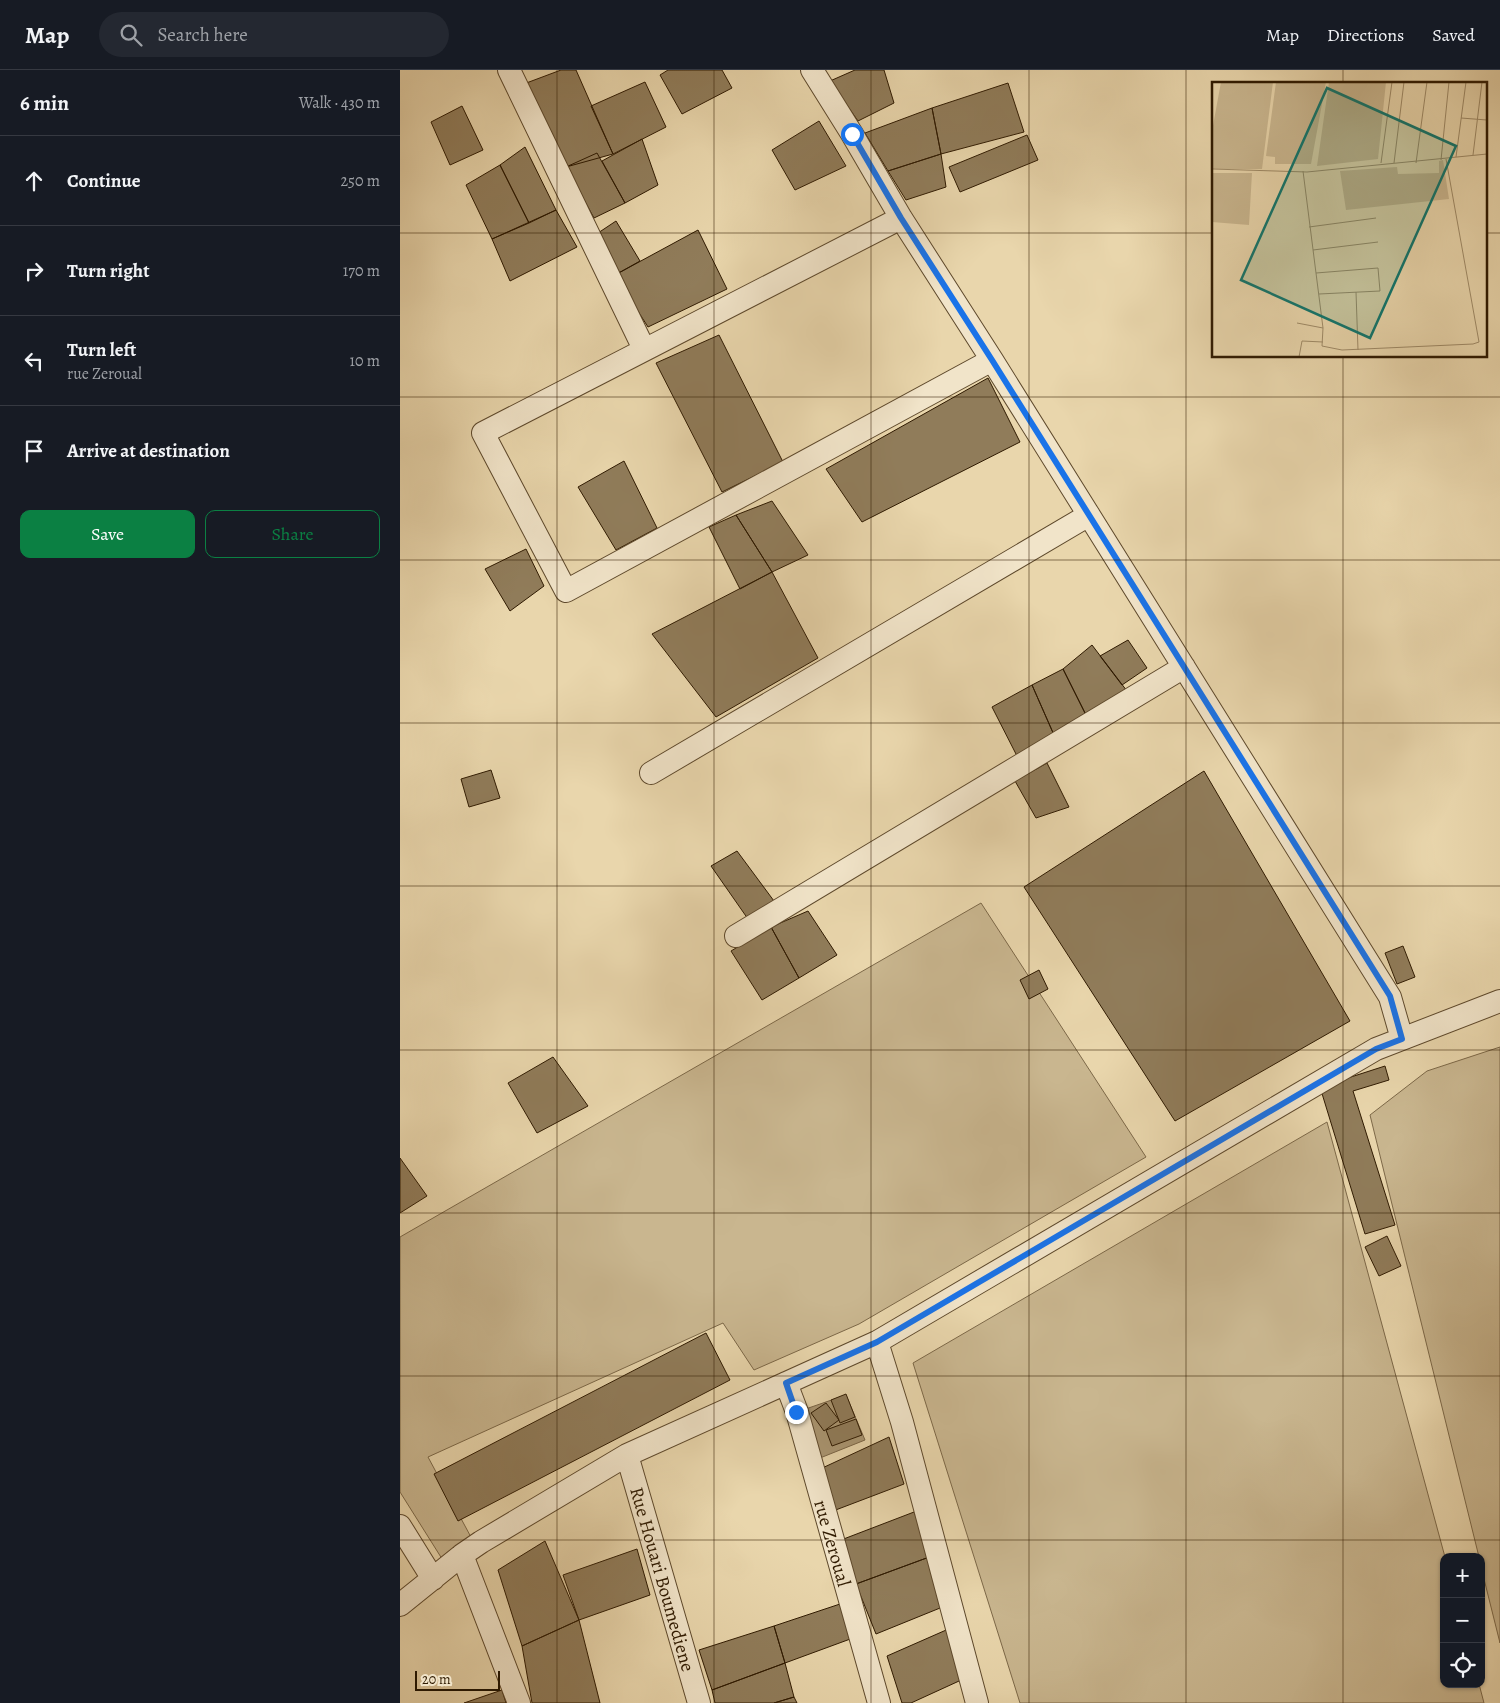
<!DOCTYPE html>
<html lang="en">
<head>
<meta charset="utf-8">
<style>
	:root { --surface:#171b24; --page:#242831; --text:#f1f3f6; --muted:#9ea1a6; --line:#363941; --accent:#0b8043 }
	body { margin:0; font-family:Alegreya,serif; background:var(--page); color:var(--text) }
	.controls { position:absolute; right:15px; bottom:15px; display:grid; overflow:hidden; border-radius:10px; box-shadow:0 1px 4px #0004 }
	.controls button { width:45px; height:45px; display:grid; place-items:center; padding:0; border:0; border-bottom:1px solid var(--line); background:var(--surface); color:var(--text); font:25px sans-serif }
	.scale { position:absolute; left:15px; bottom:12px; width:85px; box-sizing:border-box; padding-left:5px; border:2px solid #2f1a01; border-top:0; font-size:14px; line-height:18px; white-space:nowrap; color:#2f1a01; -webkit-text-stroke:4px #f1e4c9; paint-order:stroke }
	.stop { position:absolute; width:15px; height:15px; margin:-11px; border:4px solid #1a73e8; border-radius:50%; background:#fff }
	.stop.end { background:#1a73e8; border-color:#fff; box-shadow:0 1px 5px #0008 }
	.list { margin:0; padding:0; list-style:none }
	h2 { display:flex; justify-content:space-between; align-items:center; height:65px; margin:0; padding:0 20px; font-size:21px }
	h2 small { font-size:16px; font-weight:400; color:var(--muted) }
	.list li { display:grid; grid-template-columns:32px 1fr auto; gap:15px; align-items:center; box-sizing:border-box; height:90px; padding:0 20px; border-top:1px solid var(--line) }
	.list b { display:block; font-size:19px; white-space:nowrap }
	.list p { margin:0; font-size:16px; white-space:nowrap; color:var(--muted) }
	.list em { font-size:16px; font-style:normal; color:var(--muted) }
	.actions { display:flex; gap:10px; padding:15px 20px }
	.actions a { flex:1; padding:11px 0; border:1px solid var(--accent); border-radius:10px; text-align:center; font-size:18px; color:var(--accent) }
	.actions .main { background:var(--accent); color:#fff }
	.icon { flex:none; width:28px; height:28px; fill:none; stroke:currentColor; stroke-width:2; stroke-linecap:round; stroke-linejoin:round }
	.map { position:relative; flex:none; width:1100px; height:1633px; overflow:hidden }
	header { display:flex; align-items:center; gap:30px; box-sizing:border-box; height:70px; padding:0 25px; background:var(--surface); border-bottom:1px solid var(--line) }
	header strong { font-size:24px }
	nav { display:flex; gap:28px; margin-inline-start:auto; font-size:18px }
	.search { width:350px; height:45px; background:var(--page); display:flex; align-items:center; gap:12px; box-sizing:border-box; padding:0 18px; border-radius:28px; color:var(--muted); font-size:19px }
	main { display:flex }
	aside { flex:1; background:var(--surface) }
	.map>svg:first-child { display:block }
	.green { fill:#c9b68f; stroke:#7c6848 }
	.water { fill:#aa9672; stroke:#796445 }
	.building { fill:#907c5a; stroke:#2f1a01 }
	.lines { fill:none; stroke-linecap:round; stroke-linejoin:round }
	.street-casing { stroke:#5e492c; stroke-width:24 }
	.street { stroke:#f1e4c9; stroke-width:22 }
	.route { stroke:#1a73e8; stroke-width:6 }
	.grid { fill:none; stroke:#2f1a01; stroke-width:1; stroke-opacity:0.55 }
	.labels { text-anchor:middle; stroke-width:4; stroke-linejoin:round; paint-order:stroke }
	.street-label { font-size:19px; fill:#2f1a01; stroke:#f1e4c9 }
	.inset-road { fill:none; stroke:#9f8b68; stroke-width:1 }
	.view { fill:#0f766e; fill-opacity:0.15; stroke:#0f766e; stroke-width:2.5 }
	.inset-edge { fill:none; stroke:#2f1a01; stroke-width:2.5 }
</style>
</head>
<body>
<header>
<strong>Map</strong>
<div class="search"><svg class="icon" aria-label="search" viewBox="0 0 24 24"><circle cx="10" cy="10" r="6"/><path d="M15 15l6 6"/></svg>Search here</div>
<nav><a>Map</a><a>Directions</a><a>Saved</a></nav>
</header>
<main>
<aside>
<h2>6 min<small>Walk · 430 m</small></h2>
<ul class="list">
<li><svg class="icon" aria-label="ahead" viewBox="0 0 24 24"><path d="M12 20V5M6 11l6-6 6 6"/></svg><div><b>Continue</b></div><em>250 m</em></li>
<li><svg class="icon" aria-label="right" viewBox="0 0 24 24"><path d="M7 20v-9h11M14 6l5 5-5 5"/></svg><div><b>Turn right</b></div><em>170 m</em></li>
<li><svg class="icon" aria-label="left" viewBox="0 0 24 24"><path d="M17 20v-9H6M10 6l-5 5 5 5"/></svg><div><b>Turn left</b><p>rue Zeroual</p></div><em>10 m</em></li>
<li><svg class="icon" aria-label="arrive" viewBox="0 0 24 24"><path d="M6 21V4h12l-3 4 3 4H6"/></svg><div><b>Arrive at destination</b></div></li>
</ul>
<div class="actions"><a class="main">Save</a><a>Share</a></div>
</aside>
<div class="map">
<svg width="1100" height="1633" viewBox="0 0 1100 1633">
	<rect width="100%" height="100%" fill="#e9d6ac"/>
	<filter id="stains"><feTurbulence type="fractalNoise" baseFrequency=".004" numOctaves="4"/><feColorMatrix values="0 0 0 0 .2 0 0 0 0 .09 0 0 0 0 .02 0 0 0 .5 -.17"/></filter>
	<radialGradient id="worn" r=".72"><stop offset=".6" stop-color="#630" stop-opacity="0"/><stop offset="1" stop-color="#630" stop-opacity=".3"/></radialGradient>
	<path class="green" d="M581,833L746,1087L459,1254L354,1300L323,1253L28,1387L72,1469L44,1492L0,1422V1167Z
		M1100,977V1573L1081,1497V1487H1079L970,1045L1027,1001Z
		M927,1052L1045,1487L1044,1614H1079L1084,1633H620L513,1293Z"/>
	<path class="water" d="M446,1325L465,1370L415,1390L397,1342Z"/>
	<path class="building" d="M161,0H176L213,84L166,97L121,15Z
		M268,0H322L332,18L282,44L260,5Z
		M455,0H484L494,33L458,51L430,11Z
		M245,12L266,57L213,84L191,36Z
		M608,13L624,62L541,84L532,38Z
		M62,36L83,80L50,95L31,52Z
		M532,38L541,84L488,101L465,63Z
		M419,51L446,96L395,120L372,80Z
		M627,65L638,90L560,122L549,97Z
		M242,69L258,115L225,133L202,91Z
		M125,77L156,140L129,153L100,95Z
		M197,83L225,133L194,148L166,97Z
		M541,84L546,117L506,130L488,101Z
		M100,95L129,153L92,169L66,115Z
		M156,140L177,177L110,211L92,169Z
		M216,151L240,191L215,205L198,163Z
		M298,160L327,219L248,257L215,205Z
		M319,265L383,392L322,422L256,293Z
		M588,308L620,372L462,452L426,399Z
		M224,391L257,458L216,480L178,417Z
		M372,431L408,485L372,502L336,445Z
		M336,445L372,502L340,519L309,457Z
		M126,479L144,516L110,541L85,499Z
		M372,502L418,588L316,647L252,564Z
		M728,570L747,598L722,615L700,586Z
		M692,575L727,621L687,647L663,599Z
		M663,599L687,647L654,665L632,615Z
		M632,615L654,665L617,686L592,637Z
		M647,693L669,737L636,748L615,711Z
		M91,700L100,728L69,737L61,709Z
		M804,701L950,951L775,1051L624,817Z
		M337,781L374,831L348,849L311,796Z
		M408,841L437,885L399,908L371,857Z
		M371,857L399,908L362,930L331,881Z
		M1003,876L1015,907L997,914L985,883Z
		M639,900L648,919L629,929L620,910Z
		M153,987L188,1036L137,1063L108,1013Z
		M985,996L989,1010L953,1021L995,1155L965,1164L920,1017Z
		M0,1088L27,1126L0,1143Z
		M987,1166L1001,1196L979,1206L965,1177Z
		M306,1263L330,1310L58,1451L34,1404Z
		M446,1324L455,1347L440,1353L431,1330Z
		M426,1333L439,1350L424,1361L411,1343Z
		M456,1349L462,1365L432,1376L426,1360Z
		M489,1367L504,1414L433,1441L418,1400Z
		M514,1442L532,1486L456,1514L441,1470Z
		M145,1471L179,1550L122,1576L98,1500Z
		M237,1479L250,1525L179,1550L163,1505Z
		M532,1486L545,1536L476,1564L456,1514Z
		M440,1534L453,1568L385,1593L374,1556Z
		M179,1550L200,1633H132L122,1576Z
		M374,1556L385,1593L312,1620L299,1580Z
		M553,1557L570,1606L511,1633H502L487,1586Z
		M385,1593L394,1627L374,1633H315L312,1620Z
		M102,1620L106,1633H64Z
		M394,1627L397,1633H374Z"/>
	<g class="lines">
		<g class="street-casing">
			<path id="street" d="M109,0L244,279
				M412,0L452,64L501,148L592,290L990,927L1002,969
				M501,148L83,363L166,521L592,290
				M251,703L689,445
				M336,866L784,597
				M477,1272L502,1352L577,1633
				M386,1313L397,1342L479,1633
				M227,1385L299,1633
				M0,1456L33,1509
				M62,1485L119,1633
				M0,1535L62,1485L81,1472L227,1385L477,1272L976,979L1100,931"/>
		</g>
		<use href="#street" class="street"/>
	</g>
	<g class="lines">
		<path class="route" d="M396,1342L386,1313L477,1272L976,979L1002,969L990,926L592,290L501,148L452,64"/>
	</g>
	<path class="grid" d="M157,0V1633M314,0V1633M471,0V1633M629,0V1633M786,0V1633M943,0V14M0,163H814M1086,163H1100M943,286V1633M0,327H1100M0,490H1100M0,653H1100M0,816H1100M0,980H1100M0,1143H1100M0,1306H1100M0,1470H1100"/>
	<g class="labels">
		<g class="street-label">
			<text transform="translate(433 1473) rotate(74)" y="7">rue Zeroual</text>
			<text transform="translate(263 1509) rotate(74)" y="7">Rue Houari Boumediene</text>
		</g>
	</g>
	<g transform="translate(812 12)">
		<rect width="275" height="275" fill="#e9d6ac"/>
		<path d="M9,0H61L50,87H0V49ZM64,0H114L99,82H63V75L54,74ZM117,0H174L166,77L105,84ZM231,78L237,117L134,128L128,89L185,85L186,92L227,91V79ZM0,91H40L37,143L0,140Z" fill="#c9b68f"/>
		<path class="inset-road" d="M249,36L275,38M261,73L270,0M244,75L254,0M229,78L237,0M169,81L180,0M182,81L192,0M204,81L215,0M0,87L95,90L275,72M91,89L111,246L110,264L130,268L261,262L267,260L234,77M97,145L164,136M101,168L166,160M104,191L166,186L168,209L107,212M144,210L146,268M85,241L111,246M87,275L90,259L111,260"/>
		<path class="view" d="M115,6L244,64L158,256L29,198Z"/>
		<rect width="275" height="275" class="inset-edge"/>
	</g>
	<rect width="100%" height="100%" filter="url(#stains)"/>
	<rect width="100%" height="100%" fill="url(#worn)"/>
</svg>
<div class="controls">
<button>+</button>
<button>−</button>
<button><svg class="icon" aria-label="locate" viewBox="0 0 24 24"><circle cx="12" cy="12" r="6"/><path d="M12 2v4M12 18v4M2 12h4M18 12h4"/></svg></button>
</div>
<div class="scale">20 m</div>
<div class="stop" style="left:452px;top:64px"></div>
<div class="stop end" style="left:396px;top:1342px"></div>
</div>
</main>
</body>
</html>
